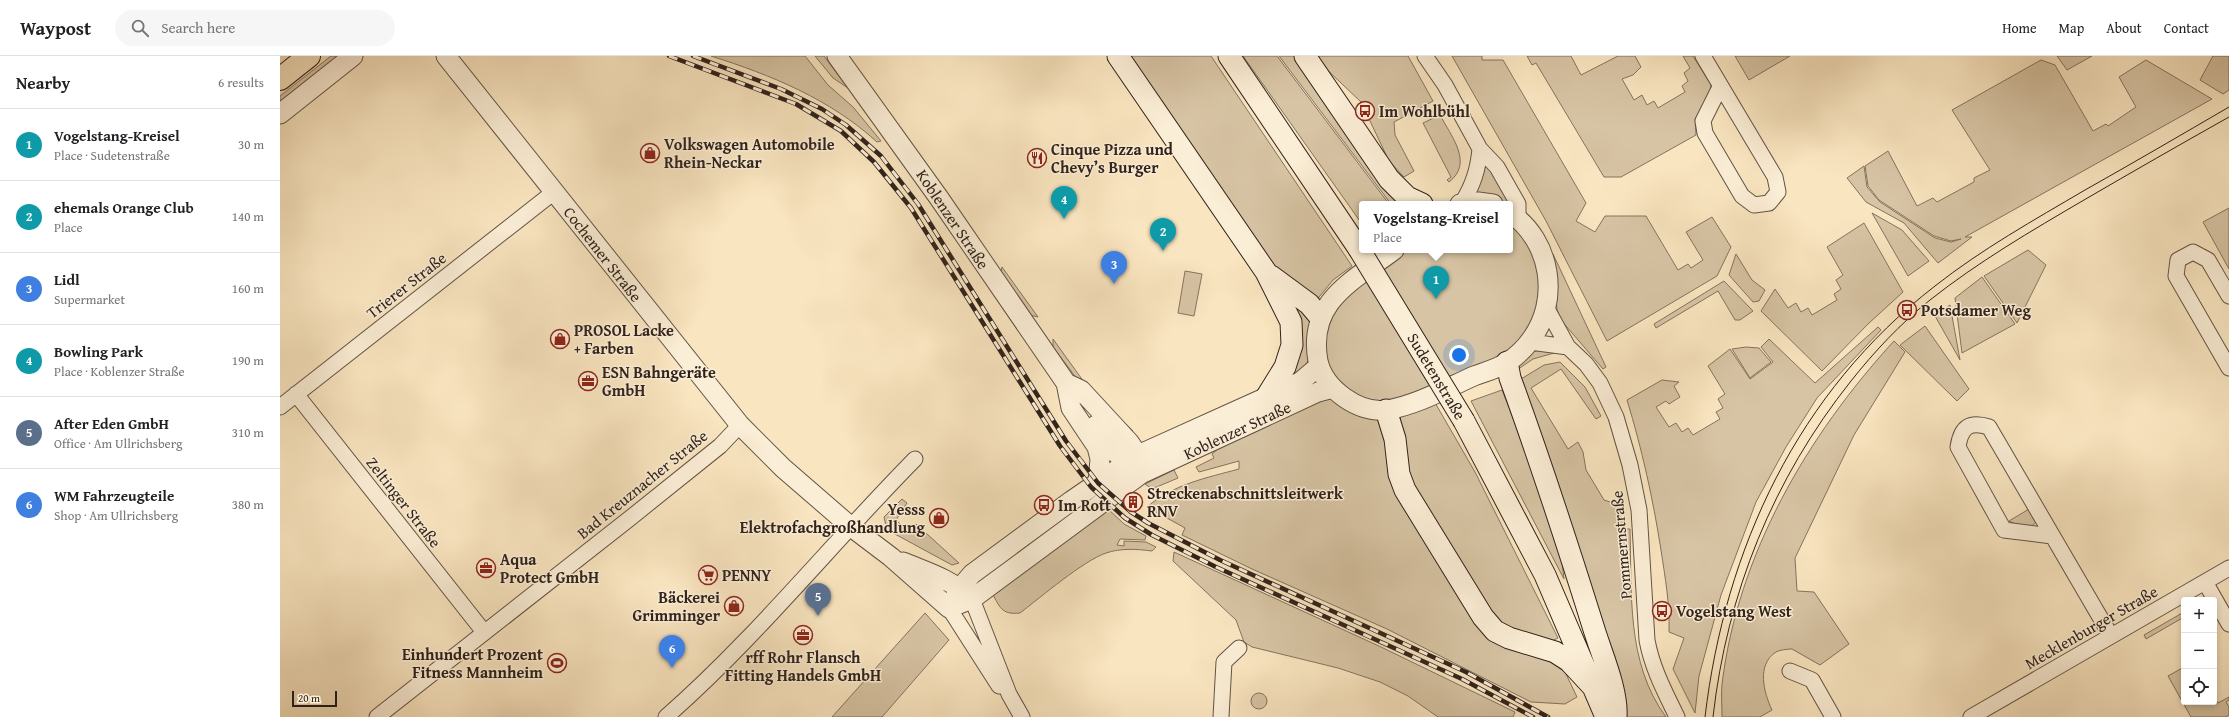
<!DOCTYPE html>
<html lang="en">
<head>
<meta charset="utf-8">
<style>
	:root { --surface:#fff; --page:#f6f6f6; --text:#202124; --muted:#757577; --line:#e0e0e0; --accent:#8f2418 }
	body { margin:0; font-family:"Gentium Book Plus",serif; background:var(--page); color:var(--text) }
	.controls { position:absolute; right:12px; bottom:12px; display:grid; overflow:hidden; border-radius:4px; box-shadow:0 2px 6px #0003 }
	.controls button { width:36px; height:36px; display:grid; place-items:center; padding:0; border:0; border-bottom:1px solid var(--line); background:var(--surface); color:var(--text); font:20px sans-serif }
	.scale { position:absolute; left:12px; bottom:10px; width:45px; box-sizing:border-box; padding-left:4px; border:2px solid #30221b; border-top:0; font-size:11px; line-height:14px; white-space:nowrap; color:#30221b; -webkit-text-stroke:3px #fbeed6; paint-order:stroke }
	.you { position:absolute; left:1179px; top:299px; width:14px; height:14px; margin:-10px; border:3px solid #fff; border-radius:50%; background:#1a73e8; box-shadow:0 0 0 6px #1a73e833 }
	.badge { display:grid; place-items:center; width:26px; height:26px; border-radius:50%; background:var(--accent); color:#fff; font-size:13px; font-weight:700 }
	.pin { position:absolute; translate:-50% -33px; filter:drop-shadow(0 1px 2px #0008) }
	.pin::after { content:''; position:absolute; top:21px; width:14px; height:12px; background:inherit; clip-path:polygon(0 0,100% 0,50% 100%) }
	.popup { position:absolute; left:1079px; top:145px; width:154px; height:52px; box-sizing:border-box; display:grid; place-content:center; border-radius:4px; background:var(--surface); filter:drop-shadow(0 1px 3px #0005); font-size:13px; white-space:nowrap; color:var(--muted) }
	.popup b { font-size:15px; color:var(--text) }
	.popup::after { content:''; position:absolute; left:50%; top:100%; margin-left:-8px; border:8px solid transparent; border-top-color:var(--surface) }
	.list { margin:0; padding:0; list-style:none }
	h2 { display:flex; justify-content:space-between; align-items:center; height:52px; margin:0; padding:0 16px; font-size:17px }
	h2 small { font-size:13px; font-weight:400; color:var(--muted) }
	.list li { display:grid; grid-template-columns:26px 1fr auto; gap:12px; align-items:center; box-sizing:border-box; height:72px; padding:0 16px; border-top:1px solid var(--line) }
	.list b { display:block; font-size:15px; white-space:nowrap }
	.list p { margin:0; font-size:13px; white-space:nowrap; color:var(--muted) }
	.list em { font-size:13px; font-style:normal; color:var(--muted) }
	.icon { flex:none; width:22px; height:22px; fill:none; stroke:currentColor; stroke-width:2; stroke-linecap:round; stroke-linejoin:round }
	.map { position:relative; flex:none; width:1949px; height:661px; overflow:hidden }
	header { display:flex; align-items:center; gap:24px; box-sizing:border-box; height:56px; padding:0 20px; background:var(--surface); border-bottom:1px solid var(--line) }
	header strong { font-size:19px }
	nav { display:flex; gap:22px; margin-inline-start:auto; font-size:14px }
	.search { width:280px; height:36px; background:var(--page); display:flex; align-items:center; gap:10px; box-sizing:border-box; padding:0 14px; border-radius:22px; color:var(--muted); font-size:15px }
	main { display:flex }
	aside { flex:1; background:var(--surface) }
	.map>svg:first-child { display:block }
	.green { fill:#d7c4a4; stroke:#847360 }
	.lines { fill:none; stroke-linecap:round; stroke-linejoin:round }
	.minor-casing { stroke:#625344; stroke-width:17 }
	.tertiary-casing { stroke:#625344; stroke-width:21 }
	.secondary-casing { stroke:#30221b; stroke-width:23 }
	.trunk-casing { stroke:#30221b; stroke-width:24 }
	.minor { stroke:#fbeed6; stroke-width:15 }
	.tertiary { stroke:#fbeed6; stroke-width:19 }
	.secondary { stroke:#fbeed6; stroke-width:21 }
	.trunk { stroke:#f9e5c0; stroke-width:22 }
	.tram { stroke:#30221b; stroke-width:1 }
	.rail-casing { stroke:#30221b; stroke-width:4.5 }
	.rail { stroke:#fbeed6; stroke-width:3; stroke-dasharray:9; stroke-linecap:butt }
	.secondary-bridge-casing { stroke:#30221b; stroke-width:23; stroke-linecap:butt }
	.secondary-bridge { stroke:#fbeed6; stroke-width:21 }
	.labels { text-anchor:middle; stroke-width:3; stroke-linejoin:round; paint-order:stroke }
	.poi-label { font-size:16px; font-weight:bold; fill:#30221b; stroke:#fbeed6; text-anchor:start }
	.street-label { font-size:16px; fill:#30221b; stroke:#fbeed6 }
</style>
</head>
<body>
<header>
<strong>Waypost</strong>
<div class="search"><svg class="icon" aria-label="search" viewBox="0 0 24 24"><circle cx="10" cy="10" r="6"/><path d="M15 15l6 6"/></svg>Search here</div>
<nav><a>Home</a><a>Map</a><a>About</a><a>Contact</a></nav>
</header>
<main>
<aside>
<h2>Nearby<small>6 results</small></h2>
<ul class="list">
<li><span class="badge" style="background:#0f9aa8">1</span><div><b>Vogelstang-Kreisel</b><p>Place · Sudetenstraße</p></div><em>30 m</em></li>
<li><span class="badge" style="background:#0f9aa8">2</span><div><b>ehemals Orange Club</b><p>Place</p></div><em>140 m</em></li>
<li><span class="badge" style="background:#3f7fe0">3</span><div><b>Lidl</b><p>Supermarket</p></div><em>160 m</em></li>
<li><span class="badge" style="background:#0f9aa8">4</span><div><b>Bowling Park</b><p>Place · Koblenzer Straße</p></div><em>190 m</em></li>
<li><span class="badge" style="background:#5c6f8a">5</span><div><b>After Eden GmbH</b><p>Office · Am Ullrichsberg</p></div><em>310 m</em></li>
<li><span class="badge" style="background:#3f7fe0">6</span><div><b>WM Fahrzeugteile</b><p>Shop · Am Ullrichsberg</p></div><em>380 m</em></li>
</ul>
</aside>
<div class="map">
<svg width="1949" height="661" viewBox="0 0 1949 661">
	<rect width="100%" height="100%" fill="#f9e5c0"/>
	<filter id="stains"><feTurbulence type="fractalNoise" baseFrequency=".005" numOctaves="4"/><feColorMatrix values="0 0 0 0 .2 0 0 0 0 .09 0 0 0 0 .02 0 0 0 .5 -.17"/></filter>
	<radialGradient id="worn" r=".72"><stop offset=".6" stop-color="#630" stop-opacity="0"/><stop offset="1" stop-color="#630" stop-opacity=".3"/></radialGradient>
	<path class="green" d="M51,0H60L0,48V40Z
		M431,0H525L548,29L573,51L601,85L597,86C550,43 491,19 431,0Z
		M535,0H544L568,32L553,22Z
		M845,0H931L1072,210L1053,224L1035,246L1000,221Z
		M963,0H997L1109,148H1082V168Z
		M999,0H1015L1128,148H1111Z
		M1034,0H1128L1153,45L1114,66L1115,79L1134,115L1124,121L1109,105L1081,46L1040,7Z
		M1172,0H1202V4H1223L1306,147L1296,165L1315,176L1325,160H1366L1398,214L1408,208L1411,212L1423,204L1406,176L1432,161L1451,191L1437,220L1327,285L1266,165Z
		M1247,0H1291L1301,19L1338,0H1355L1361,11L1353,19L1342,23L1354,44L1362,39L1367,49L1374,45L1378,52L1405,36L1402,30L1408,25L1404,17L1410,12L1403,0H1413L1431,29L1429,40L1415,63L1416,79L1341,121H1324L1256,7L1252,9Z
		M1455,0H1510L1469,24Z
		M1777,0H1812L1787,14Z
		M1933,0H1949V34L1943,38L1920,24Z
		M1761,4L1775,9L1813,75L1826,68L1828,70L1856,51L1839,21L1866,4L1932,43L1685,181H1692L1658,207L1624,167L1586,146L1567,122L1584,110L1587,131L1600,146L1655,182L1671,186L1681,183L1671,185L1654,180L1599,144L1588,130L1585,110L1608,95L1637,150L1653,142L1657,146L1694,126V122L1710,114L1672,54Z
		M1160,59C1171,80 1194,107 1169,126L1167,124L1171,121L1143,67Z
		M1204,102L1232,150L1212,141L1191,140Z
		M1949,152V213L1923,166Z
		M1592,157L1622,174L1649,205L1628,220Z
		M1230,164L1250,187L1261,213L1256,262L1244,282L1227,298L1127,342L1103,347L1077,341L1056,325L1046,304L1043,284L1050,259L1068,236L1125,194H1230Z
		M1584,167L1623,236L1588,268L1542,315L1481,255L1495,233L1508,252L1516,247L1521,256L1528,252L1532,259L1557,244L1554,238L1561,233L1556,224L1563,219L1547,191Z
		M1748,194L1766,209L1737,267L1704,220Z
		M1273,198L1326,311L1323,313L1280,263L1277,253L1271,199Z
		M1456,198L1472,224L1485,234L1479,245L1473,246L1449,219Z
		M722,211L758,261L750,259L721,216Z
		M905,215L922,218L914,260L898,257Z
		M1702,221L1735,268L1682,297L1675,242Z
		M1444,225L1473,255L1460,264H1455L1438,235L1376,272L1374,268Z
		M1012,243L1031,263L1030,301L1025,310L1001,331Z
		M1670,249L1680,304L1655,260Z
		M1645,270L1689,333L1677,345L1620,289Z
		M1598,271L1601,274L1537,342L1506,391L1476,446L1441,539L1419,620L1415,657L1393,613L1404,582L1389,576C1390,548 1385,521 1381,494C1373,443 1362,393 1347,344L1382,324L1399,326L1394,330L1400,341L1389,348L1386,345L1376,351L1389,371L1396,367L1402,376L1408,372L1413,379L1440,363L1436,356L1443,352L1438,343L1445,338L1428,310L1450,293L1470,323L1493,306L1481,291L1489,283L1535,327Z
		M773,283L804,326L853,375L849,379L800,327L773,291Z
		M1614,285L1625,296L1574,379L1515,502L1517,535L1534,536L1569,588L1540,609L1512,593C1507,593 1500,594 1496,596C1476,609 1484,637 1492,654L1480,661H1442C1442,650 1441,638 1442,628C1458,498 1527,380 1614,285Z
		M1466,291L1479,292L1491,306L1470,322L1452,293Z
		M1265,294L1274,297L1253,303L1237,314C1244,299 1248,295 1265,294Z
		M1280,306L1305,331L1321,360L1316,363L1281,313L1251,332L1288,393L1298,386L1303,396L1306,414L1324,444L1336,448L1345,473H1350C1352,537 1346,607 1386,661H1347L1241,323L1264,309Z
		M1222,334L1250,404L1282,506L1284,523L1191,345Z
		M1039,341C1061,342 1085,355 1103,368L1200,571L1270,605L1285,616L1297,641L1285,648L1251,646L1107,573L972,513L902,479L905,472L867,451C894,428 926,422 959,413V405L919,416L916,411L934,402L932,398L946,386Z
		M1154,345L1195,416L1278,582L1268,587L1229,576L1210,559L1132,431L1121,387L1120,363L1123,357Z
		M894,414L898,422L872,433L865,428Z
		M622,443L627,447L616,464L629,476L636,468L679,507L672,509L613,477L606,470L604,461Z
		M827,452L844,468L866,480L865,484L840,483L837,489L844,490V485L866,486L876,491L872,495C857,493 841,492 826,497C803,505 761,541 740,557C721,559 720,551 712,537Z
		M1749,453L1757,465L1751,471L1740,470L1729,465Z
		M894,496L1101,591L1235,656L1233,661H1158L1128,640L1100,626L1058,612L972,591L964,586L956,564L893,505Z
		M1904,556V561L1866,583L1864,579Z
		M645,557L669,584L602,661H552Z
		M1904,611V646H1934V640L1938,647L1949,641V644L1946,646L1949,651V659L1946,661H1911L1888,620Z
		M971 645a8 8 0 1 1 16 0a8 8 0 1 1-16 0Z"/>
	<g class="lines">
		<g class="minor-casing">
			<path id="minor" d="M1145,0L1165,29L1200,93L1217,111L1238,148V162
				M1423,0L1495,121L1498,136L1489,147L1474,149L1462,140L1425,77L1423,65L1440,31
				M1182,147C1193,129 1198,114 1200,93
				M1949,240L1928,204L1913,196L1898,204L1896,220L1949,312
				M1266,251L1288,291L1306,308L1320,327L1336,361L1350,409L1359,454L1367,584C1372,612 1385,636 1397,661
				M1250,286L1288,291
				M16,338L204,576
				M0,351L274,136
				M1772,480L1724,474L1678,391C1681,371 1689,365 1709,371L1831,580
				M1925,526L1949,568
				M692,543L729,638L742,661
				M669,552L719,630
				M1510,615L1532,624L1553,661
				M97,661L349,463L440,390L460,369
				M386,661C476,582 551,488 635,403
				M941,661L944,606L959,592
				M1691,661L1949,512"/>
		</g>
		<g class="tertiary-casing">
			<path id="tertiary" d="M166,0L460,369L503,412L570,470L611,501L669,552
				M557,0L659,142L786,327L791,352L817,391L820,403L818,427
				M0,58L73,0
				M1180,148L1198,146L1213,148
				M1114,194C1073,225 1027,245 1038,305C1044,333 1079,358 1107,354C1137,349 1167,332 1194,320C1205,316 1219,312 1228,306C1235,301 1245,292 1250,285C1281,245 1271,184 1230,157
				M786,327L801,334L849,386L858,399L860,412
				M816,369L836,397L856,415
				M623,506C647,516 671,523 689,541
				M669,552L680,532L692,518L791,445L858,399L1020,326L1039,310
				M669,552L692,543L861,418L1038,336L1053,332"/>
		</g>
		<g class="secondary-casing">
			<path id="secondary" d="M838,0L986,216L1011,266L1012,289L1005,311L987,340
				M949,0L1079,193
				M1025,0L1109,123L1127,141L1142,148
				M991,220L1029,248L1040,261
				M1227,306L1230,322C1260,404 1287,487 1313,570C1321,597 1338,634 1336,661
				M1106,354L1115,383L1119,418L1125,434L1203,561L1215,575L1229,582L1275,596L1289,605L1315,633
				M1184,365L1265,519L1326,661"/>
		</g>
		<g class="trunk-casing">
			<path id="trunk" d="M0,23L29,0"/>
		</g>
		<use href="#minor" class="minor"/>
		<use href="#tertiary" class="tertiary"/>
		<use href="#secondary" class="secondary"/>
		<use href="#trunk" class="trunk"/>
		<path class="tram" d="M1425,661C1445,492 1518,336 1655,230C1702,193 1754,164 1805,134C1853,107 1901,79 1949,51
			M1433,661C1447,537 1493,423 1571,325C1594,296 1620,268 1650,244C1698,206 1751,175 1804,144C1852,116 1901,88 1949,61"/>
		<g class="rail-casing">
			<path id="rail" d="M389,0L516,48L561,75L594,106L631,152L780,390L811,431L845,462L872,479L936,511L1182,623L1253,661
				M413,0L501,33L542,53L566,69L601,100L638,148L786,385L818,427L851,456L868,467L940,504L1186,616L1268,661"/>
		</g>
		<use href="#rail" class="rail"/>
		<g class="secondary-bridge-casing">
			<path id="secondary-bridge" d="M1079,193L1184,365"/>
		</g>
		<use href="#secondary-bridge" class="secondary-bridge"/>
	</g>
	<defs>
		<g id="bus-ring" transform="scale(1)"><circle r="9.5" fill="#fbeed6" stroke="#8f2418" stroke-width="1.5"/><path d="M-5-6H5V4H4V6H2V4H-2V6H-4V4H-5ZM-3.5-4V0h7V-4ZM-3.5 1.2v1.5H-2V1.2ZM2 1.2v1.5H3.5V1.2Z" fill="#8f2418"/></g>
		<g id="shop-ring" transform="scale(1)"><circle r="9.5" fill="#fbeed6" stroke="#8f2418" stroke-width="1.5"/><path d="M-5-2.5h2.3a2.7 3.5 0 0 1 5.4 0H5L5.5 6h-11ZM-1.5-2.5h3a1.5 2.3 0 0 0-3 0Z" fill="#8f2418"/></g>
		<g id="restaurant-ring" transform="scale(1)"><circle r="9.5" fill="#fbeed6" stroke="#8f2418" stroke-width="1.5"/><path d="M-5-6h1v4h1v-4h1v4h1v-4h1v5L-1.5 .5V6h-2V.5L-5-1ZM5-6V6H3V1.5H1.5Q1.5-4 5-6Z" fill="#8f2418"/></g>
		<g id="office-ring" transform="scale(1)"><circle r="9.5" fill="#fbeed6" stroke="#8f2418" stroke-width="1.5"/><path d="M-6-3h4V-5.5h4V-3h4V5H-6ZM-1-4.5V-3h2v-1.5ZM-6 0V1H6V0Z" fill="#8f2418"/></g>
		<g id="building-ring" transform="scale(1)"><circle r="9.5" fill="#fbeed6" stroke="#8f2418" stroke-width="1.5"/><path d="M-4-6H4V6H1V3H-1V6H-4ZM-2.5-4.3h1.7v1.8h-1.7ZM.8-4.3h1.7v1.8H.8ZM-2.5-1h1.7V.8h-1.7ZM.8-1h1.7V.8H.8Z" fill="#8f2418"/></g>
		<g id="supermarket-ring" transform="scale(1)"><circle r="9.5" fill="#fbeed6" stroke="#8f2418" stroke-width="1.5"/><path d="M-6-5.5h2.5l.6 2H6L4.5 2H-2.5L-4.4-4H-6ZM-1.5 3.2a1.3 1.3 0 1 0 .1 0ZM3 3.2a1.3 1.3 0 1 0 .1 0Z" fill="#8f2418"/></g>
		<g id="stadium-ring" transform="scale(1)"><circle r="9.5" fill="#fbeed6" stroke="#8f2418" stroke-width="1.5"/><path d="M0-5a6.5 5 0 1 0 0 10a6.5 5 0 1 0 0-10ZM-3.5-1.8h7v3.6h-7Z" fill="#8f2418"/></g>
	</defs>
	<g fill-rule="evenodd">
		<use href="#bus-ring" x="1085" y="55"/>
		<use href="#shop-ring" x="370" y="97"/>
		<use href="#restaurant-ring" x="757" y="102"/>
		<use href="#bus-ring" x="1627" y="254"/>
		<use href="#shop-ring" x="280" y="283"/>
		<use href="#office-ring" x="308" y="325"/>
		<use href="#building-ring" x="853" y="446"/>
		<use href="#bus-ring" x="764" y="449"/>
		<use href="#shop-ring" x="659" y="462"/>
		<use href="#office-ring" x="206" y="512"/>
		<use href="#supermarket-ring" x="428" y="519"/>
		<use href="#shop-ring" x="454" y="550"/>
		<use href="#bus-ring" x="1382" y="555"/>
		<use href="#office-ring" x="523" y="579"/>
		<use href="#stadium-ring" x="277" y="607"/>
	</g>
	<g class="labels">
		<g class="poi-label">
			<text x="1099" y="61">Im Wohlbühl</text>
			<text x="384" y="94">Volkswagen Automobile<tspan x="384" dy="18">Rhein-Neckar</tspan></text>
			<text x="771" y="99">Cinque Pizza und<tspan x="771" dy="18">Chevy’s Burger</tspan></text>
			<text x="1641" y="260">Potsdamer Weg</text>
			<text x="294" y="280">PROSOL Lacke<tspan x="294" dy="18">+ Farben</tspan></text>
			<text x="322" y="322">ESN Bahngeräte<tspan x="322" dy="18">GmbH</tspan></text>
			<text x="867" y="443">Streckenabschnittsleitwerk<tspan x="867" dy="18">RNV</tspan></text>
			<text x="778" y="455">Im Rott</text>
			<text x="645" y="459" text-anchor="end">Yesss<tspan x="645" dy="18">Elektrofachgroßhandlung</tspan></text>
			<text x="220" y="509">Aqua<tspan x="220" dy="18">Protect GmbH</tspan></text>
			<text x="442" y="525">PENNY</text>
			<text x="440" y="547" text-anchor="end">Bäckerei<tspan x="440" dy="18">Grimminger</tspan></text>
			<text x="1396" y="561">Vogelstang West</text>
			<text x="263" y="604" text-anchor="end">Einhundert Prozent<tspan x="263" dy="18">Fitness Mannheim</tspan></text>
			<text x="523" y="607" text-anchor="middle">rff Rohr Flansch<tspan x="523" dy="18">Fitting Handels GmbH</tspan></text>
		</g>
		<g class="street-label">
			<text transform="translate(673 163) rotate(56)" y="6">Koblenzer Straße</text>
			<text transform="translate(323 198) rotate(52)" y="6">Cochemer Straße</text>
			<text transform="translate(126 229) rotate(-38)" y="6">Trierer Straße</text>
			<text transform="translate(1157 320) rotate(59)" y="6">Sudetenstraße</text>
			<text transform="translate(957 374) rotate(-25)" y="6">Koblenzer Straße</text>
			<text transform="translate(362 428) rotate(-39)" y="6">Bad Kreuznacher Straße</text>
			<text transform="translate(124 446) rotate(52)" y="6">Zeltinger Straße</text>
			<text transform="translate(1341 489) rotate(-95)" y="6">Pommernstraße</text>
			<text transform="translate(1811 571) rotate(-30)" y="6">Mecklenburger Straße</text>
		</g>
	</g>
	<rect width="100%" height="100%" filter="url(#stains)"/>
	<rect width="100%" height="100%" fill="url(#worn)"/>
</svg>
<div class="controls">
<button>+</button>
<button>−</button>
<button><svg class="icon" aria-label="locate" viewBox="0 0 24 24"><circle cx="12" cy="12" r="6"/><path d="M12 2v4M12 18v4M2 12h4M18 12h4"/></svg></button>
</div>
<div class="scale">20 m</div>
<div class="you"></div>
<div class="pin badge" style="left:1156px;top:243px;background:#0f9aa8">1</div>
<div class="popup"><b>Vogelstang-Kreisel</b>Place</div>
<div class="pin badge" style="left:883px;top:195px;background:#0f9aa8">2</div>
<div class="pin badge" style="left:834px;top:228px;background:#3f7fe0">3</div>
<div class="pin badge" style="left:784px;top:163px;background:#0f9aa8">4</div>
<div class="pin badge" style="left:538px;top:560px;background:#5c6f8a">5</div>
<div class="pin badge" style="left:392px;top:612px;background:#3f7fe0">6</div>
</div>
</main>
</body>
</html>
